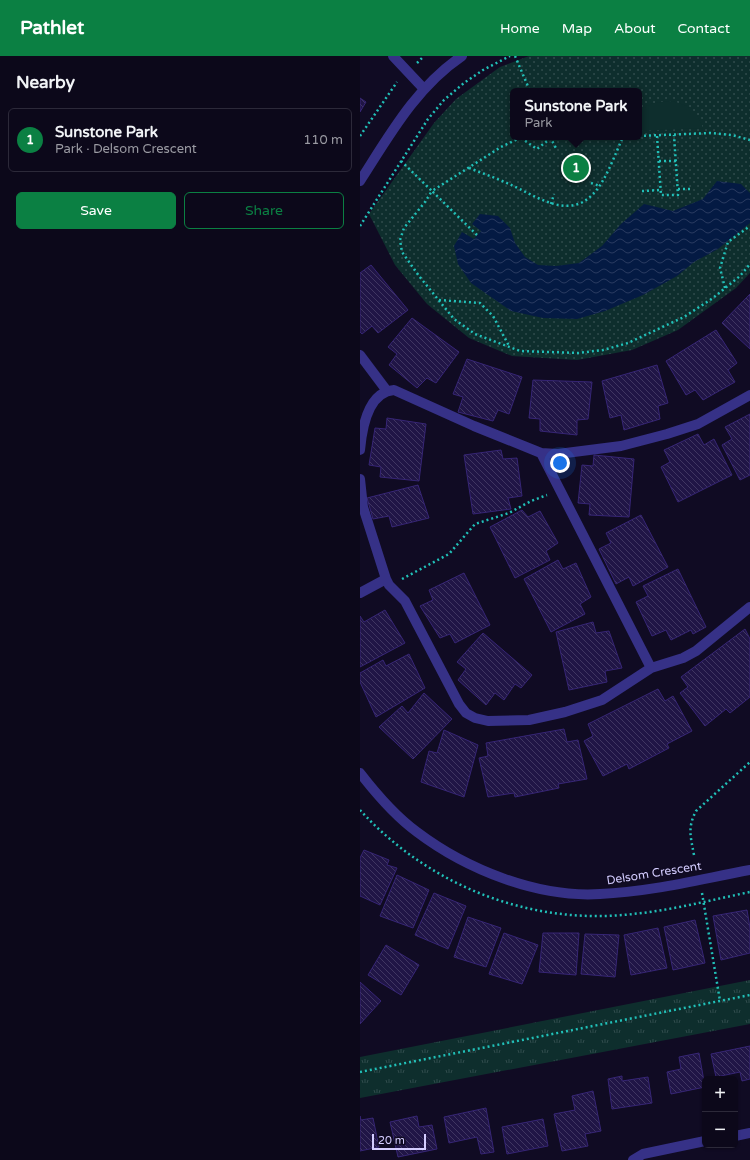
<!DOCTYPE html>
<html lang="en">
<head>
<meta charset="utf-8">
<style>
	:root { --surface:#0c081a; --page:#1a1627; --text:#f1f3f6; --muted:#9a9aa2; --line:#2c2939; --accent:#0b8043 }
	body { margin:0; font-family:"Varela Round",sans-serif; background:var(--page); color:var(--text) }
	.controls { position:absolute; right:12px; bottom:12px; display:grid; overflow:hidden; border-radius:6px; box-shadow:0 1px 3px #0004 }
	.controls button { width:36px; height:36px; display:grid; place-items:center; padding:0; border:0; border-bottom:1px solid var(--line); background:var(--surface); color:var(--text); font:20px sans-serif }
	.scale { position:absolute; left:12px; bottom:10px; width:54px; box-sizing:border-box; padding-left:4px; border:2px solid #d4cdff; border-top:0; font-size:11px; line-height:14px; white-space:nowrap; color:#d4cdff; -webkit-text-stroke:3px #100b23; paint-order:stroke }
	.you { position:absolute; left:200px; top:407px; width:14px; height:14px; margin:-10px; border:3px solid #fff; border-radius:50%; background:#1a73e8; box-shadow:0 0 0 6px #1a73e833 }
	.badge { display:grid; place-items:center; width:26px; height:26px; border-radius:50%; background:var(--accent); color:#fff; font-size:13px; font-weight:700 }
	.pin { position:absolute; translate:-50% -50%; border:2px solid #fff; box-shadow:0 1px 4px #0006 }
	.popup { position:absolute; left:150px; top:32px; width:132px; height:52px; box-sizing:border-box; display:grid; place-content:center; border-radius:6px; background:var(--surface); filter:drop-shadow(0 1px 3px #0005); font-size:13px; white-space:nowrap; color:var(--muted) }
	.popup b { font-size:15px; color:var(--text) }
	.popup::after { content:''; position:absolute; left:50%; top:100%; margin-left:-8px; border:8px solid transparent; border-top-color:var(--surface) }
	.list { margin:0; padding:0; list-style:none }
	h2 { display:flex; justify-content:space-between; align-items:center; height:52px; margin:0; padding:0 16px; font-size:17px }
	h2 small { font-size:13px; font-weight:400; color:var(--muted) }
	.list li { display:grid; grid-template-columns:26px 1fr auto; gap:12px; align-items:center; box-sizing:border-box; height:64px; margin:0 8px 8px; padding:0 8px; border:1px solid var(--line); border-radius:6px }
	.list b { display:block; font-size:15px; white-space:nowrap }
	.list p { margin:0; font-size:13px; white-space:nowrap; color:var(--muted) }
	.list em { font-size:13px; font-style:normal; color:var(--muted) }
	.actions { display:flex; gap:8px; padding:12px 16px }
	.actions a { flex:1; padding:9px 0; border:1px solid var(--accent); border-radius:6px; text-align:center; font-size:14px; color:var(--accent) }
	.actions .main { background:var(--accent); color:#fff }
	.map { position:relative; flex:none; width:390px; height:1104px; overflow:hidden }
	header { display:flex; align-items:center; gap:24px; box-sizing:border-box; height:56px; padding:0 20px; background:var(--accent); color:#fff }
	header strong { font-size:19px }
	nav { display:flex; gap:22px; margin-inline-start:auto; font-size:14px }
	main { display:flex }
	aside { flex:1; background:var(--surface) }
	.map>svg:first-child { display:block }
	.grass { fill:url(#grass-tufts) }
	.park { fill:url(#park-dots); fill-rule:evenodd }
	.pitch { fill:#0e2e2d }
	.water { fill:url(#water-waves) }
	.building { fill:url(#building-back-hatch); stroke:#362575 }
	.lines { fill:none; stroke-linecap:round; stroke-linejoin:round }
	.path { stroke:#21c0b8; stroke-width:2.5; stroke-dasharray:2 3; stroke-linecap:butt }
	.minor { stroke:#363187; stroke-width:10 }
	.labels { text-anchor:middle; stroke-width:3; stroke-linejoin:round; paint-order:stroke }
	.street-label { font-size:12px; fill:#d4cdff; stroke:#100b23 }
</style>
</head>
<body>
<header>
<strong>Pathlet</strong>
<nav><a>Home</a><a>Map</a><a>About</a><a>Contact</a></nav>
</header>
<main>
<aside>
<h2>Nearby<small></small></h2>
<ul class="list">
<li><span class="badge">1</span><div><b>Sunstone Park</b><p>Park · Delsom Crescent</p></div><em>110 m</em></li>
</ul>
<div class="actions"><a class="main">Save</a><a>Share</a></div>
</aside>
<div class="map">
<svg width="390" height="1104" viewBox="0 0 390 1104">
	<defs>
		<pattern id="grass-tufts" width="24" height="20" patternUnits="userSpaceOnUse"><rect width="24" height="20" fill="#0e2e2d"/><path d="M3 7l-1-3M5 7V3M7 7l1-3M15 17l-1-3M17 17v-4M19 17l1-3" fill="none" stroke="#304b4c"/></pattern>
		<pattern id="park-dots" width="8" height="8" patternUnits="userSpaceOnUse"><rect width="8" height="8" fill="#0e2e2d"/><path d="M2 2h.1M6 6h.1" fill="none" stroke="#304b4c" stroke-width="1.8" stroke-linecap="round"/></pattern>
		<pattern id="water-waves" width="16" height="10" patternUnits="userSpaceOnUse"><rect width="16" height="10" fill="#041a43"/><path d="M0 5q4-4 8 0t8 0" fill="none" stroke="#283a5f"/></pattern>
		<pattern id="building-back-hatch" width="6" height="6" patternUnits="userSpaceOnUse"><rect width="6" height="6" fill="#201546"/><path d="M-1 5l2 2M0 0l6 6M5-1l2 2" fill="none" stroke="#403662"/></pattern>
	</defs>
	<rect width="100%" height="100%" fill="#100b23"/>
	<path class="grass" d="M390,924V968L0,1042V1001Z"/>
	<path class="park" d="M169,0H390V217L376,232L318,274L272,294L217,304L152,300L109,282L67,248L35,209L9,158L74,67L96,43L140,11ZM153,35H279V81H153Z"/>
	<path class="pitch" d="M309,45C328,48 336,54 343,72L279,75V56C287,47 298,46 309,45Z"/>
	<path class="water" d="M357,125L381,128L390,137V167L358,193L334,206L317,220L283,239L245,255L217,263L183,262L151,255L111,227L98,208L94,190L102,176L114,183L121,175L112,168L120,158L138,160L150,172L155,187L165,201L178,209L196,210L219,207L242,190L261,168L284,148L313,155L343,143Z"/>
	<path class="building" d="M0,42L6,46L0,56Z
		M11,209L48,254L18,277L12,270L2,278L0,276V217Z
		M390,238V293L362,267Z
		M52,262L99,296L76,327L67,322L57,332L29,309L37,298L28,291Z
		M356,274L377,307L368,314L375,326L343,344L335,334L326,339L306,305Z
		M107,303L162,321L149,358L138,354L133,365L98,356L103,341L93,338Z
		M297,309L308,347L298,350L300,363L264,374L261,359L250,362L242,325Z
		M173,324L232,326L228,363L217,364V379L180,375V363L169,362Z
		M390,358V419L380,424L362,389L372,383L365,371Z
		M27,362L66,368L59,425L20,421L21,411L9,409L15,372L26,373Z
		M338,378L344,389L354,383L372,419L318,446L301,411L310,406L304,394Z
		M141,394L143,403L157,402L162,440L148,442L151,453L113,458L104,399Z
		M234,399L274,403L269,461L229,459L230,448L218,447L222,409L233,410Z
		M58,429L69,462L32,471L29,460L13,463L7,442Z
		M162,454L168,461L180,455L198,487L186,495L190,504L155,522L130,471Z
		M281,459L308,511L273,530L269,521L256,528L239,493L251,487L246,477Z
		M198,504L203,513L216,507L231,541L220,548L225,558L191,576L164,523Z
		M318,513L346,571L333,578L331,574L311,584L306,574L292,580L276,546L288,540L283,530Z
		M104,517L130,569L95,587L90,578L80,582L60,550L73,544L69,534Z
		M25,554L45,587L0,611V560L4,566Z
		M233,566L236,577L249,575L262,612L245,615L247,626L209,634L196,576Z
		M385,573L390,583V641L370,657L366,653L345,670L320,637L328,631L321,621Z
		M123,577L172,619L161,632L155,628L144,644L135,637L126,649L98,624L106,613L97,606Z
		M49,598L65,632L16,661L0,626V617L23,604L26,610Z
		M298,633L305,645L313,640L332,675L307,688L309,692L269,713L267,708L243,720L224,685L233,680L228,668Z
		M64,637L92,663L53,703L19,671L42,650L48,657Z
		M204,673L207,686L218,684L227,723L198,728L199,732L155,741L154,737L128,741L119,702L128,700L126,687Z
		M84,674L118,689L104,741L61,726L69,695L77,697Z
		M4,794L29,804L27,809L37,812L20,849L0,840V802Z
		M37,819L69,834L53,872L20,860Z
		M74,837L106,850L88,893L55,879Z
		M387,854L390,872V897L361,904L353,860Z
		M108,861L141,872L126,911L94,901Z
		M335,864L345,907L313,914L304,871Z
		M298,872L307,912L271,919L264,879Z
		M144,877L178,889L162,928L129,918Z
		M183,877H219L216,919L179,916Z
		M225,878L259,879L255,921L221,918Z
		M26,889L59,909L41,939L8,919Z
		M0,926L21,945L0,968Z
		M390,990V1023L382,1025L380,1016L356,1021L351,998Z
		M339,997L345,1031L311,1038L307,1016L321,1013L319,1001Z
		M262,1020V1025L288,1021L292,1047L252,1053L248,1023Z
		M233,1035L241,1075L225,1078L228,1090L202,1095L194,1058L215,1054L212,1040Z
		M126,1052L134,1096L121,1098L117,1081L89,1087L84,1061Z
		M0,1060L1,1064L13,1062L19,1091L0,1095Z
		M57,1060L59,1071L72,1069L77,1093L38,1101L30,1066Z
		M183,1063L188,1090L147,1098L142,1071Z"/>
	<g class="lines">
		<path class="path" d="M155,0L170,35
			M57,7L64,0
			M0,80L37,26
			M279,80L350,77L372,79L390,84
			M297,80L301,139H318L314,79
			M190,81L197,94
			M262,81H269
			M161,82L177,93L191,82L208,81
			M41,105L72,135L141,91L162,81
			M299,105H316
			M109,112C122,117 136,122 149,128C175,139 208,165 233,138C246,125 255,98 263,81
			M231,127L240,130
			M318,133H333
			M282,135L301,134
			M191,148L194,138
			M0,170L68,63L84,44L104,27L123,14L150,0
			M117,179L72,135L65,146L44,172L40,184L42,196L59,220L94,263L115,278L160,295L218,297L243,294L268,287L324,261L353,242L380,220L390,208
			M365,232L360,212L368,186L390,170
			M79,244L120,247L133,260L149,290
			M42,523L89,498L115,468L149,457L171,445L187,439
			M0,754C69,830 171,870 273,858C313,854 351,844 390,836
			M334,799C331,782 327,772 336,755L390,706
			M342,837L360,945
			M0,1016L390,939"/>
		<path class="minor" d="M33,0L64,33
			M0,125C29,80 56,31 102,0
			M0,299L27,335
			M0,394C2,372 8,336 34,334L114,370L181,397L198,398L261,390L307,378L338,368L390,339
			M181,397L291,612
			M0,423L3,451L26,523L29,529L45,545L99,648L106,657L115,662L128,665L169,664L205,656L242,644L291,612L323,602L336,595L390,551
			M0,537L26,523
			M0,717C17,739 35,760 57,776C106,813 177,842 240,838C291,836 341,823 390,814
			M375,1080L390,1077
			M273,1104L283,1098L345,1085"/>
	</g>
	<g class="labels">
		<g class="street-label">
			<text transform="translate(294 817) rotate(-9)" y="4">Delsom Crescent</text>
		</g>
	</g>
</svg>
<div class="controls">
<button>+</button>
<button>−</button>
</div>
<div class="scale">20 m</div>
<div class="you"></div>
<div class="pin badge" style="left:216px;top:112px">1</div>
<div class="popup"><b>Sunstone Park</b>Park</div>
</div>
</main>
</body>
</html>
